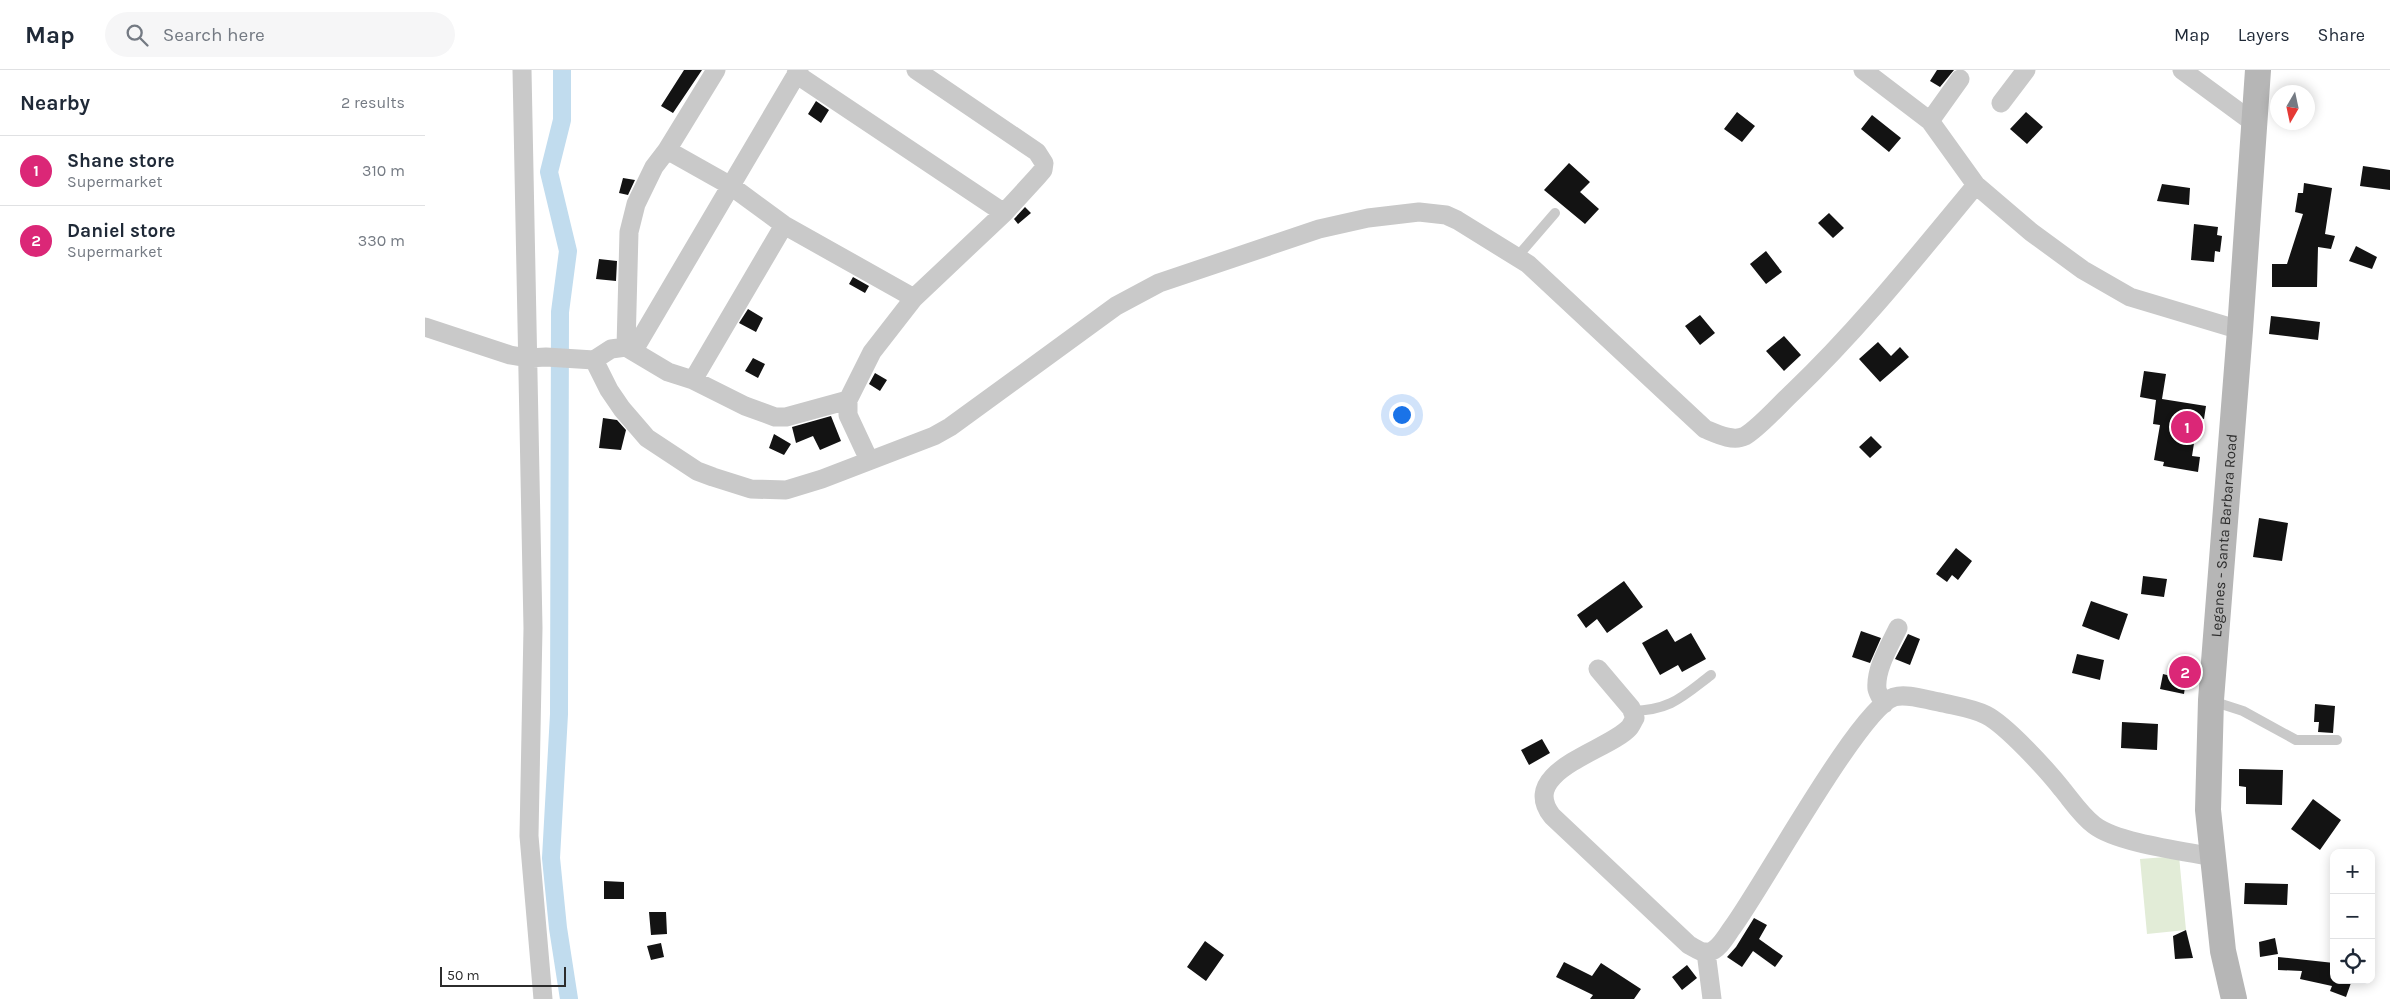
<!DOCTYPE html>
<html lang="en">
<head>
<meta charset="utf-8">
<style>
	:root { --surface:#fff; --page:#f6f6f7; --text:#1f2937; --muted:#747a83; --line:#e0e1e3; --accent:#db2777 }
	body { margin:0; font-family:Karla,sans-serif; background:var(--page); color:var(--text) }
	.controls { position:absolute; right:15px; bottom:15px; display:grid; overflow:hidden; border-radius:10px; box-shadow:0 2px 12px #0003 }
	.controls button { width:45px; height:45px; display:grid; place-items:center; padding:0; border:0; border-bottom:1px solid var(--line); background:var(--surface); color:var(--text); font:25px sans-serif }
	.compass { position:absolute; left:1845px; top:15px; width:45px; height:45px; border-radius:50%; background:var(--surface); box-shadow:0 2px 12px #0003; rotate:189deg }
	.scale { position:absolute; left:15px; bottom:12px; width:126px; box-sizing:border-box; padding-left:5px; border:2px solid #2c2c2c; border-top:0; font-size:14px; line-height:18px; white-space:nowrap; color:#2c2c2c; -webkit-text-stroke:4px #fff; paint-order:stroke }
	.you { position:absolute; left:976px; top:344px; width:18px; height:18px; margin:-12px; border:4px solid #fff; border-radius:50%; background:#1a73e8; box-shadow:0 0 0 8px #1a73e833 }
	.badge { display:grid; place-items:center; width:32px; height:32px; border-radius:50%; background:var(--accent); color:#fff; font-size:16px; font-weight:700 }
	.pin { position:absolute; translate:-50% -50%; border:2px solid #fff; box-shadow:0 1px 5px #0006 }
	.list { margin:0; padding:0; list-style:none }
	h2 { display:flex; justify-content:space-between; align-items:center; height:65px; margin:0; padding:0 20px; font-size:21px }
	h2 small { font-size:16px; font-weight:400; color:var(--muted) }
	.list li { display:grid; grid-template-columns:32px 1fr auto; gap:15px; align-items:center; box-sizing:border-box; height:70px; padding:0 20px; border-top:1px solid var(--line) }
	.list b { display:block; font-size:19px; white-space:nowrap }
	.list p { margin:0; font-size:16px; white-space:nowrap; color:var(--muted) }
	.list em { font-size:16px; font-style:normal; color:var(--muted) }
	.icon { flex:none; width:28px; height:28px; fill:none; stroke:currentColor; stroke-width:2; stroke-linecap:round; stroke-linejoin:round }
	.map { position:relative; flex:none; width:1965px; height:929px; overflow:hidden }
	header { display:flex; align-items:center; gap:30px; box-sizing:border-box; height:70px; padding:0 25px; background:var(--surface); border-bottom:1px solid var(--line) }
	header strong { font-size:24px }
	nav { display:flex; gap:28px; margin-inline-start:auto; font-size:18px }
	.search { width:350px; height:45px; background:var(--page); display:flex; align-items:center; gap:12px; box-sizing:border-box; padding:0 18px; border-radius:28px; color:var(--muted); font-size:19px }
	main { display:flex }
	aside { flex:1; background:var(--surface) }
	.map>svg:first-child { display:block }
	.green { fill:#e2ecd7 }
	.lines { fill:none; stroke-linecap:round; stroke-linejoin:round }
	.canal { stroke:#c1dcee; stroke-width:18 }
	.building { fill:#131313 }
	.service { stroke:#c9c9c9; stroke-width:10 }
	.minor { stroke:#c9c9c9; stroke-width:19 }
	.secondary { stroke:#b6b6b6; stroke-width:26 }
	.labels { text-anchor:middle; stroke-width:5; stroke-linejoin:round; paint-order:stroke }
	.street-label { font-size:15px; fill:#2c2c2c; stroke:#fff }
</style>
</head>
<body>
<header>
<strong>Map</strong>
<div class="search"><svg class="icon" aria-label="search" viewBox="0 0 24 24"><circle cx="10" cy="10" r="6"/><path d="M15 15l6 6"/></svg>Search here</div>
<nav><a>Map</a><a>Layers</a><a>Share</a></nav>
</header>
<main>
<aside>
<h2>Nearby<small>2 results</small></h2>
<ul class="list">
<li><span class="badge">1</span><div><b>Shane store</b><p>Supermarket</p></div><em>310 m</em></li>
<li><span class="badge">2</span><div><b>Daniel store</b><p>Supermarket</p></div><em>330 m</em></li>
</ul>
</aside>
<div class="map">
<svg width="1965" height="929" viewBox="0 0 1965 929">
	<rect width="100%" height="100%" fill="#fff"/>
	<path class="green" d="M1754,786L1761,860L1722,864L1715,789Z"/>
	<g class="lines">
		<path class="canal" d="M137,0V50L124,102L143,181L135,242L134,644L126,788L133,858L144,929"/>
	</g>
	<path class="building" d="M259,0H277L248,43L236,36Z
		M1512,0H1529L1515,17L1505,11Z
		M391,31L404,40L396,53L383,44Z
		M1312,42L1330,56L1317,72L1299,59Z
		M1601,42L1618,57L1602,74L1585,59Z
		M1447,45L1476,68L1464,82L1436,59Z
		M1144,93L1165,112L1155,122L1174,139L1160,154L1119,120Z
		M1938,96L1965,100V120L1935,116Z
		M198,108L210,110L203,125L194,123Z
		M1879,113L1907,118L1900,164L1910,166L1906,179L1893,177L1892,217H1847V194H1862L1878,144L1870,142L1873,123H1878Z
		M1737,114L1765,118L1764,135L1732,131Z
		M600,137L606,143L593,154L589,149Z
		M1404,143L1419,158L1408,168L1393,153Z
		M1769,154L1793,157L1792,165L1797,166L1795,182L1790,181L1789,192L1766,190Z
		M1931,176L1952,187L1947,199L1924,191Z
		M1341,181L1357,202L1341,214L1325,194Z
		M174,189L192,191L191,211L171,209Z
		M428,207L444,216L440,223L424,214Z
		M323,239L338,248L331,262L314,253Z
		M1275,245L1290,263L1275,275L1260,256Z
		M1846,246L1895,252L1893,270L1844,264Z
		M1359,266L1376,285L1359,301L1341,281Z
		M1453,272L1466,286L1475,277L1484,287L1455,312L1434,289Z
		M328,288L340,294L333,308L320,301Z
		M1719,301L1741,304L1737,329L1781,336L1779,349L1773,348L1767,386L1775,387L1773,402L1738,396L1739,392L1729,390L1735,355L1728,354L1731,330L1715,327Z
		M450,303L462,310L455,321L444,314Z
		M406,346L416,371L395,380L388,366L371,373L367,357Z
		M178,348L192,350L201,360L196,380L174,378Z
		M349,364L366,374L359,385L344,378Z
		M1446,366L1457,377L1445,388L1434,377Z
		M1834,448L1863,453L1857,491L1828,487Z
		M1531,478L1547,491L1533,510L1527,505L1522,512L1511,504Z
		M1718,506L1742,509L1739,527L1716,524Z
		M1199,511L1218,537L1182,563L1172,549L1161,558L1152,545Z
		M1666,531L1703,544L1694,570L1657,556Z
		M1242,559L1250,572L1266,563L1281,589L1257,602L1253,595L1235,605L1217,573Z
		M1436,561L1456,568L1445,593L1427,587Z
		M1483,564L1495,569L1485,595L1470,589Z
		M1652,584L1679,590L1675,610L1647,603Z
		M1738,604L1761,610L1759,624L1735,619Z
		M1890,634L1910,636L1908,663L1893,662L1894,652H1889Z
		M1697,652L1733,654L1732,680L1696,678Z
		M1117,669L1125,683L1104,695L1096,680Z
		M1814,699L1858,700L1857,735L1821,734V717L1814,716Z
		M1888,729L1916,750L1895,780L1866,759Z
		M179,811L199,812V829H179Z
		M1820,813L1863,814L1862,835L1819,834Z
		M224,842H241L242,864L226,865Z
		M1329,848L1342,855L1334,869L1358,886L1350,897L1328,881L1317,897L1302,887L1311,877Z
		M1761,860L1768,888L1750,889L1748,866Z
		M1850,868L1853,884L1835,887L1834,872Z
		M780,871L799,885L781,911L762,897Z
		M236,873L239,887L226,890L222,876Z
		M1853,887L1909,893V910H1927L1921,927L1905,921L1907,916L1875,909L1877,901L1853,900Z
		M1139,892L1167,906L1176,893L1216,919L1209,929H1165L1168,925L1131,907Z
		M1262,895L1272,908L1257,920L1247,907Z"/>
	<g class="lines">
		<path class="service" d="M1092,187L1130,143
			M1787,631L1818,641L1871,670H1912
			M1207,641C1246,640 1257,627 1286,605"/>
		<path class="minor" d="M97,0L108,558L104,766L118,929
			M1438,0L1505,51
			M1757,0L1829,53
			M371,4L579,143
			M1535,9L1505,51L1551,115
			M1576,33L1601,0
			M242,80L306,116L359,155L489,228
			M0,257L85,285L103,288L121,287L169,290L184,320L197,339L222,368L272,401L288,407L326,419L361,420L397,409L509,366L525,357L691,236L734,213L894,159L943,148L994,142L1021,145L1032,150L1103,194L1280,359C1292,364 1308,372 1320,366C1334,358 1355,334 1368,322C1435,258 1492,186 1551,115L1606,162L1658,200L1705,227L1815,260
			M201,277L204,162L211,134L229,97L242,80L291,0
			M209,280L374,0
			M169,290L186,279L201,277L243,302L268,310L320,336L350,347H361L423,330
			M268,310L359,155
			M444,390L423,345V330L447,282L489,228L579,143L612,107L618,100L619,93L612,82L491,0
			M1173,599L1206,638L1210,648C1208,651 1206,656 1204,658C1183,681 1092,701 1127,746L1264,875C1270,878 1277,884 1284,882C1294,880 1302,865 1307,858C1337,818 1434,639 1469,627C1482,623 1501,630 1514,632C1530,636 1547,638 1561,645C1581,655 1622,700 1637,719C1647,731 1656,745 1669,755C1692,773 1758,781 1789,787
			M1459,634C1457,629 1453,624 1452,619C1450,599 1465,575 1473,558
			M1281,882L1287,929"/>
		<path class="secondary" id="s1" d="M1809,929L1798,881L1783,740L1786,630L1815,260L1833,0"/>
	</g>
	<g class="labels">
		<g class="street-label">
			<text dy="5" stroke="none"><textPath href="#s1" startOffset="466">Leganes - Santa Barbara Road</textPath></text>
		</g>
	</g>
</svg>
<div class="controls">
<button>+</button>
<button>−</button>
<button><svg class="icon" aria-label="locate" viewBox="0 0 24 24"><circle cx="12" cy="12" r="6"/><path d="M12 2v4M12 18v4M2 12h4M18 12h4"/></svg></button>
</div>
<svg class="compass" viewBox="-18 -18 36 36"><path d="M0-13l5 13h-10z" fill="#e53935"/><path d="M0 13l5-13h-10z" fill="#747a83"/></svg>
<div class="scale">50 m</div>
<div class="you"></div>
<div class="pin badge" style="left:1762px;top:357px">1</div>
<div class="pin badge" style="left:1760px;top:602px">2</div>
</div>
</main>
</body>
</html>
